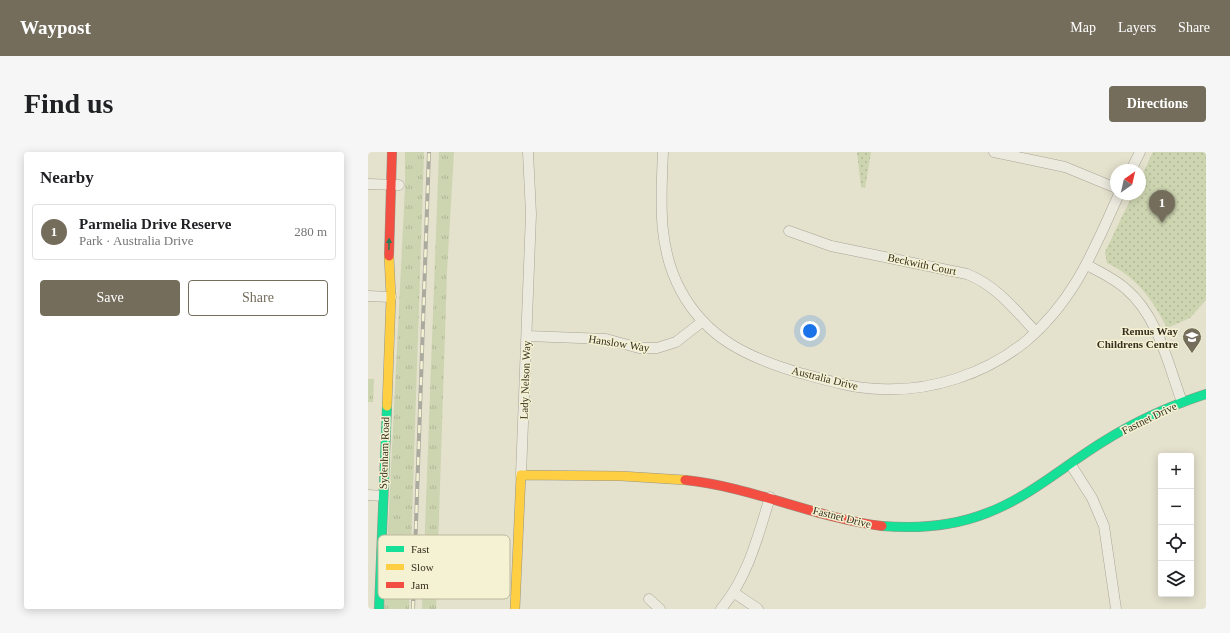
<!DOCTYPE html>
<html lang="en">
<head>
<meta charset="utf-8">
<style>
	:root { --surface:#fff; --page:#f6f6f6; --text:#202124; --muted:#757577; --line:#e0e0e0; --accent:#746d5c }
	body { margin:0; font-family:Georgia,serif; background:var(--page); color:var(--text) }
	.controls { position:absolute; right:12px; bottom:12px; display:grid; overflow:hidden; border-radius:4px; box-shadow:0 2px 10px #0003 }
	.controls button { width:36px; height:36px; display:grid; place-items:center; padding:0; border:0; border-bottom:1px solid var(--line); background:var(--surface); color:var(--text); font:20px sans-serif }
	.compass { position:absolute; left:742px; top:12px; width:36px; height:36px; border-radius:50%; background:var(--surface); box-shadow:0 2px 10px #0003; rotate:34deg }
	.you { position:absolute; left:442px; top:179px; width:14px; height:14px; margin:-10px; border:3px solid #fff; border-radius:50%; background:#1a73e8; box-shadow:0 0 0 6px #1a73e833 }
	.badge { display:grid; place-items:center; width:26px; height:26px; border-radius:50%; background:var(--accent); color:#fff; font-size:13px; font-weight:700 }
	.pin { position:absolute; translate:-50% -33px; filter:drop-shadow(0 1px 2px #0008) }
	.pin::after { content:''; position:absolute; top:21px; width:14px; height:12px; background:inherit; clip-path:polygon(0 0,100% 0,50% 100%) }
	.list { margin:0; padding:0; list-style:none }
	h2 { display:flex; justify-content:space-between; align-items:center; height:52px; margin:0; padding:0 16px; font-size:17px }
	h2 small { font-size:13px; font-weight:400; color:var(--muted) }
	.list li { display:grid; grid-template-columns:26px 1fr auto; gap:12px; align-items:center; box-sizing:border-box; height:56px; margin:0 8px 8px; padding:0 8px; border:1px solid var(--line); border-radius:4px }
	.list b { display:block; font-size:15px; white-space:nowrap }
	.list p { margin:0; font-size:13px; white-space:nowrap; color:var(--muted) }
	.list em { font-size:13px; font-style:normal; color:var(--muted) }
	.actions { display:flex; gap:8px; padding:12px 16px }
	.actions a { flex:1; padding:9px 0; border:1px solid var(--accent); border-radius:4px; text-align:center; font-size:14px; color:var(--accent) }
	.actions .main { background:var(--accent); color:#fff }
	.icon { flex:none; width:22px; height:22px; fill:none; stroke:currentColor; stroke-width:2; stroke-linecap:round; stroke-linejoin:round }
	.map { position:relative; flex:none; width:838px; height:457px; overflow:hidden; border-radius:4px }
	header { display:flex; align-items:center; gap:24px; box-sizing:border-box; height:56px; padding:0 20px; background:var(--accent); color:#fff }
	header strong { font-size:19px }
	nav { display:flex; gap:22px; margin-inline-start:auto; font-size:14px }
	.intro { display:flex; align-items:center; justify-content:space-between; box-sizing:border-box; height:96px; padding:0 24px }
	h1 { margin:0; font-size:28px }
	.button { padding:10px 18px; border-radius:4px; background:var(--accent); color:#fff; font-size:14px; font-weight:700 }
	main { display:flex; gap:24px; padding:0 24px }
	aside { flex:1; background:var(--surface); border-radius:4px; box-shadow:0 2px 10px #0003 }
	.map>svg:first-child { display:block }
	.grass { fill:url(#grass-tufts) }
	.park { fill:url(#park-dots) }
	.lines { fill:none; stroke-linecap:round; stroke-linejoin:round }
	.street-casing { stroke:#a9a596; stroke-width:11 }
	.fast-casing { stroke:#989586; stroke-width:10 }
	.slow-casing { stroke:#989586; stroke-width:10 }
	.jam-casing { stroke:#989586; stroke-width:10 }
	.street { stroke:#eceadf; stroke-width:10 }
	.fast { stroke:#16e098; stroke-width:9 }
	.slow { stroke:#ffcf43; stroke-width:9 }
	.jam { stroke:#f24e42; stroke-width:9 }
	.rail-casing { stroke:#abaa9f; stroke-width:4 }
	.rail { stroke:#f4f2d3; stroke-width:2.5; stroke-dasharray:8; stroke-linecap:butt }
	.oneway { fill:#287f55 }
	.labels { text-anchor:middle; stroke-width:3; stroke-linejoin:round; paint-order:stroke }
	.street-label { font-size:11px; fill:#372f1f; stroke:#f4f2d3 }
	.poi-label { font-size:11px; font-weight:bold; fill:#372f1f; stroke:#f4f2d3; text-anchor:end }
	.key { fill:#f4f2d3; stroke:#bbb89d; stroke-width:1 }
	.key-label { font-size:11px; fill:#372f1f }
</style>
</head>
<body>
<header>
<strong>Waypost</strong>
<nav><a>Map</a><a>Layers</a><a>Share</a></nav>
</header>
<div class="intro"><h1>Find us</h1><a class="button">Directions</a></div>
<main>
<aside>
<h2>Nearby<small></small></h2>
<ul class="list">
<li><span class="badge">1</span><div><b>Parmelia Drive Reserve</b><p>Park · Australia Drive</p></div><em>280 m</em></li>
</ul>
<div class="actions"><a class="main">Save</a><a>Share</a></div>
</aside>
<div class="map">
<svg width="838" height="457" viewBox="0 0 838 457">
	<defs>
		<pattern id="grass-tufts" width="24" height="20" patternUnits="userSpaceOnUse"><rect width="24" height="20" fill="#cdd4b0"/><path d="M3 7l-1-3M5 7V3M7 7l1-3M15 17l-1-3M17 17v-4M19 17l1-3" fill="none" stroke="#b1b697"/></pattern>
		<pattern id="park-dots" width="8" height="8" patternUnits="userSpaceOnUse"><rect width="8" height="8" fill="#cdd4b0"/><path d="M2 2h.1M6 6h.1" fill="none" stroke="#b1b697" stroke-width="1.8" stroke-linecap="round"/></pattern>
	</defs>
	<rect width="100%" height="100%" fill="#e4e1cd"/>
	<path class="grass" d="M37,0H56L41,457H16L37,35Z
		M71,0H86L79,119L68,457H54Z
		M0,227H6L5,250H0Z"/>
	<path class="park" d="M489,0H503L497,36L493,35Z
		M785,0H838V148L822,166L799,176C785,148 768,124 739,111L737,100L765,42H772V27Z"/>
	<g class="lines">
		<g class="street-casing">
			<path id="street" d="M295,0C293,48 289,95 313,139C339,187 381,206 432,221C458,228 484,236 511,237C563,240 617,222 657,190C706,149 726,98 751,42
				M626,0L697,15L748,36
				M763,18L772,0
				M0,32L31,33
				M421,79L463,94L599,122C629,134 646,157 668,180
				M719,113C732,120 747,127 758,137C790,164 800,212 814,250
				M0,144L23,145
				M159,184L238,187L271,196H289L308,190L335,169
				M703,313L724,346L736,374L748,457
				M153,323L163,62L160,0
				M0,343L15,344
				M365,440L390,457
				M281,447L292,457
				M353,457C380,425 390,384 402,345"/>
		</g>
		<g class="fast-casing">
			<path id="fast" d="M514,374C550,377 586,374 619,361C661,345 696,314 733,291C766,270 801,254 838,242
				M11,457L19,254"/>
		</g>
		<g class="slow-casing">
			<path id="slow" d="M19,254L23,145L21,104
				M147,457L153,323L253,324L317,328"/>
		</g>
		<g class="jam-casing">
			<path id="jam" d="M21,104L24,0
				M317,328C385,335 447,366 514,374"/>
		</g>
		<use href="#street" class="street"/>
		<use href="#fast" class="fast"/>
		<use href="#slow" class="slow"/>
		<use href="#jam" class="jam"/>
		<g class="rail-casing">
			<path id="rail" d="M45,457L61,0"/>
		</g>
		<use href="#rail" class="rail"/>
	</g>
	<defs><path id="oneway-solid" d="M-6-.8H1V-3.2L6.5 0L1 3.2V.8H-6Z"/></defs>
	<use class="oneway" href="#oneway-solid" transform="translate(21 92) rotate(-89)"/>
	<defs>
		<g id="school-pin" transform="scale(1)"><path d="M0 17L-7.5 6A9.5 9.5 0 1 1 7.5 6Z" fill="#746d5c" stroke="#f4f2d3"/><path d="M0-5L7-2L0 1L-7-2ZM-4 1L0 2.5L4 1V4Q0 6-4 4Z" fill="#fff"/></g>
	</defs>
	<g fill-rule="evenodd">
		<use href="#school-pin" x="824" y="185"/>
	</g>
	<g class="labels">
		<g class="street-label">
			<text transform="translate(554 112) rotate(12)" y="4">Beckwith Court</text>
			<text transform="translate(251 191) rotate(9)" y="4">Hanslow Way</text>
			<text transform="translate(457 226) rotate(14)" y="4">Australia Drive</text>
			<text transform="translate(157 228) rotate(-88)" y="4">Lady Nelson Way</text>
			<text transform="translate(781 266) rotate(-26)" y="4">Fastnet Drive</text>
			<text transform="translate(16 301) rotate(-88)" y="4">Sydenham Road</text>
			<text transform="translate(474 365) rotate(14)" y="4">Fastnet Drive</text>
		</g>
		<g class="poi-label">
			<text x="810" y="183">Remus Way<tspan x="810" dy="13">Childrens Centre</tspan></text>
		</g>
	</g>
	<rect x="10" y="383" width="132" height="64" rx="6" class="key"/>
	<rect x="18" y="394" width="18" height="6" fill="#16e098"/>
	<rect x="18" y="412" width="18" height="6" fill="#ffcf43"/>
	<rect x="18" y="430" width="18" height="6" fill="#f24e42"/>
	<g class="key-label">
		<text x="43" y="401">Fast</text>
		<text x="43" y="419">Slow</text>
		<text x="43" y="437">Jam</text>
	</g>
</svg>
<div class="controls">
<button>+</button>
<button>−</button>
<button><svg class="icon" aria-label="locate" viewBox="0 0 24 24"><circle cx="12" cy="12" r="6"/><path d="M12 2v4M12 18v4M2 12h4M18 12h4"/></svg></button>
<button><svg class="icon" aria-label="layers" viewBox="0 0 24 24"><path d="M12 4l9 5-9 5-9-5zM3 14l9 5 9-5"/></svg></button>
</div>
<svg class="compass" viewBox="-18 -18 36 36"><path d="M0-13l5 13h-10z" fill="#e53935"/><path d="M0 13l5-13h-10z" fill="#757577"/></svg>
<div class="you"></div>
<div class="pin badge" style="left:794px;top:71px">1</div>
</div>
</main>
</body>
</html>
